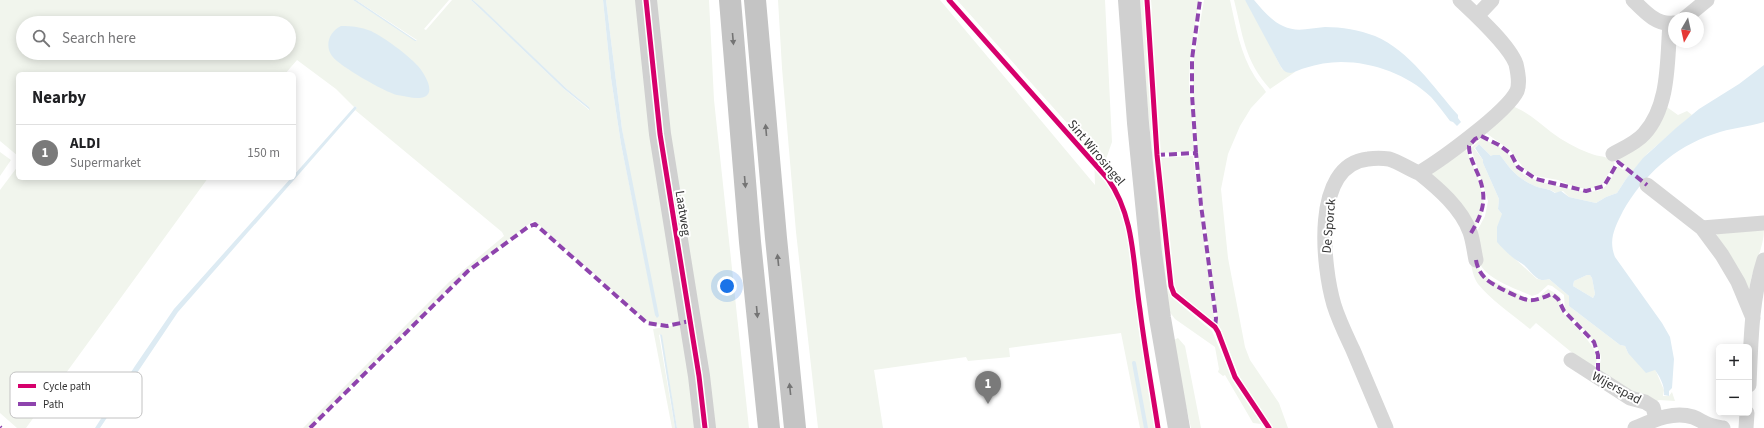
<!DOCTYPE html>
<html lang="en">
<head>
<meta charset="utf-8">
<style>
	:root { --surface:#fff; --page:#f6f6f6; --text:#202124; --muted:#757577; --line:#e0e0e0; --accent:#7a7a7a }
	body { margin:0; font-family:"Source Sans 3",sans-serif; background:var(--page); color:var(--text) }
	.controls { position:absolute; right:12px; bottom:12px; display:grid; overflow:hidden; border-radius:6px; box-shadow:0 2px 10px #0003 }
	.controls button { width:36px; height:36px; display:grid; place-items:center; padding:0; border:0; border-bottom:1px solid var(--line); background:var(--surface); color:var(--text); font:20px sans-serif }
	.compass { position:absolute; left:1668px; top:12px; width:36px; height:36px; border-radius:50%; background:var(--surface); box-shadow:0 2px 10px #0003; rotate:189deg }
	.you { position:absolute; left:727px; top:286px; width:14px; height:14px; margin:-10px; border:3px solid #fff; border-radius:50%; background:#1a73e8; box-shadow:0 0 0 6px #1a73e833 }
	.badge { display:grid; place-items:center; width:26px; height:26px; border-radius:50%; background:var(--accent); color:#fff; font-size:13px; font-weight:700 }
	.pin { position:absolute; translate:-50% -33px; filter:drop-shadow(0 1px 2px #0008) }
	.pin::after { content:''; position:absolute; top:21px; width:14px; height:12px; background:inherit; clip-path:polygon(0 0,100% 0,50% 100%) }
	.list { margin:0; padding:0; list-style:none }
	h2 { display:flex; justify-content:space-between; align-items:center; height:52px; margin:0; padding:0 16px; font-size:17px }
	h2 small { font-size:13px; font-weight:400; color:var(--muted) }
	.list li { display:grid; grid-template-columns:26px 1fr auto; gap:12px; align-items:center; box-sizing:border-box; height:56px; padding:0 16px; border-top:1px solid var(--line) }
	.list b { display:block; font-size:15px; white-space:nowrap }
	.list p { margin:0; font-size:13px; white-space:nowrap; color:var(--muted) }
	.list em { font-size:13px; font-style:normal; color:var(--muted) }
	.icon { flex:none; width:22px; height:22px; fill:none; stroke:currentColor; stroke-width:2; stroke-linecap:round; stroke-linejoin:round }
	.map { position:relative; flex:none; width:1764px; height:428px; overflow:hidden }
	.search { position:absolute; background:var(--surface); box-shadow:0 2px 10px #0003; left:16px; top:16px; width:280px; height:44px; display:flex; align-items:center; gap:10px; box-sizing:border-box; padding:0 14px; border-radius:22px; color:var(--muted); font-size:15px }
	.panel { position:absolute; background:var(--surface); box-shadow:0 2px 10px #0003; left:16px; top:72px; width:280px; height:108px; border-radius:6px }
	.map>svg:first-child { display:block }
	.green { fill:#f1f5ed; fill-rule:evenodd }
	.water { fill:#ddebf3; fill-rule:evenodd }
	.lines { fill:none; stroke-linecap:round; stroke-linejoin:round }
	.stream { stroke:#ddebf3; stroke-width:4 }
	.street { stroke:#d7d7d7; stroke-width:15 }
	.secondary { stroke:#d0d0d0; stroke-width:22 }
	.highway { stroke:#c4c4c4; stroke-width:22 }
	.quiet { stroke:#8e44ad; stroke-width:4; stroke-dasharray:8 4; stroke-linecap:butt }
	.cycleway-casing { stroke:#fff; stroke-width:8 }
	.cycleway { stroke:#d6006c; stroke-width:5 }
	.oneway { fill:#747474 }
	.labels { text-anchor:middle; stroke-width:4; stroke-linejoin:round; paint-order:stroke }
	.street-label { font-size:13px; fill:#333; stroke:#fff }
	.key { fill:#fff; stroke:#c2c2c2; stroke-width:1 }
	.key-label { font-size:11px; fill:#333 }
</style>
</head>
<body>
<div class="map">
<svg width="1764" height="428" viewBox="0 0 1764 428">
	<rect width="100%" height="100%" fill="#fff"/>
	<path class="green" d="M0,0H353L416,41L417,40L356,0H449L424,29L426,30L452,0H471L563,88L589,110V107L567,89L473,0H603L611,78L621,144L656,317L622,129L606,0H641L682,322L653,325L645,320L536,222L533,221L466,272L308,428H303L449,282L504,236L502,232L355,110L357,108L355,106L354,107L336,89L297,60L285,74H18V156L0,141ZM23,23H289V53H23Z
		M656,0H709L714,100L749,428H712L662,86Z
		M778,0H940L1095,185L1094,153L957,0H1105L1112,142L1106,159L1105,179L1117,198L1126,225L1140,331L1155,428H1140L1121,333L1009,348L1010,357L968,361L966,357L874,370L883,428H818L796,232L782,68Z
		M1140,0H1145C1149,96 1157,192 1168,287L1174,299L1212,331L1235,385L1265,428L1261,424L1253,423L1225,375L1223,376L1218,372L1219,369L1215,347L1175,319L1168,310L1165,298L1142,43Z
		M1151,0H1199L1190,58L1189,83L1194,151L1160,153L1154,76Z
		M1204,0H1230C1236,27 1240,53 1255,77C1258,82 1263,87 1266,92L1251,108L1240,126L1228,154L1221,189L1228,258L1245,347L1250,360L1279,403L1288,428H1273L1241,380L1225,341L1217,328V317L1199,176L1193,88L1194,59Z
		M1234,0H1245L1248,3L1282,69L1288,72H1295L1270,89C1244,60 1243,35 1234,0Z
		M1664,105L1678,115L1687,111L1692,115L1648,153L1626,179L1617,193L1606,197L1596,203L1569,197L1563,191L1556,193C1549,188 1542,189 1535,186C1517,178 1511,170 1500,155L1491,156L1479,144L1474,148L1483,160V163L1499,199L1498,209L1502,214V247L1537,279L1543,280L1549,279L1569,296V306L1620,345L1625,346L1628,353L1655,369L1664,390L1663,396H1669L1672,392L1675,401L1659,400L1655,402L1627,394L1597,373C1598,368 1601,362 1601,358C1602,346 1574,319 1565,311L1564,295L1552,286L1548,285L1538,294L1532,296C1515,288 1487,280 1479,262C1476,255 1475,245 1474,237L1485,216L1488,201L1471,148L1482,138C1491,143 1502,147 1508,154C1514,161 1517,168 1523,174C1532,181 1590,196 1600,190C1609,186 1613,174 1618,166L1623,170L1626,167L1619,161L1620,154Z
		M1512,106C1528,112 1538,122 1551,132C1563,141 1576,148 1589,153C1601,158 1604,154 1615,163L1601,186L1595,188H1577L1558,180L1536,176L1526,171L1510,150L1483,131Z
		M1464,147C1471,157 1485,194 1484,206C1483,215 1476,224 1472,232L1430,174Z
		M0,152L11,160L0,176Z
		M1193,156L1214,317L1213,323L1177,293L1174,286L1169,250L1160,158Z
		M18,166V178H208L26,428H17L0,413V190Z
		M1764,229C1764,251 1750,270 1749,293L1718,240L1717,234L1721,231Z
		M1470,260L1489,279L1529,299L1538,298L1548,289C1566,300 1559,294 1561,311C1569,319 1598,348 1597,358C1597,362 1594,366 1593,370L1536,323L1530,329C1514,316 1491,300 1478,284C1473,277 1472,268 1470,260Z
		M1587,275H1590L1592,278L1595,294L1593,298L1573,286L1574,281Z
		M682,324L699,428H677L661,334L659,335L675,428H672L653,329Z
		M1178,338L1185,346L1201,428H1191L1172,344L1174,340Z"/>
	<path class="water" d="M353,0H356L417,41H415Z
		M471,0H473L481,7L567,89L589,107L590,110L563,88Z
		M603,0H606L622,129L659,316L657,318L655,315L621,144L611,78Z
		M1245,0H1254C1262,9 1271,21 1283,26C1297,33 1310,28 1325,27C1342,27 1359,30 1375,36C1410,51 1433,87 1458,115V118L1461,122L1457,126L1453,122L1450,121C1444,113 1438,105 1431,97C1408,75 1374,62 1341,62C1329,62 1317,64 1305,68C1301,69 1295,72 1291,73C1286,73 1283,70 1281,67Z
		M341,26C352,26 361,27 371,31C385,38 407,54 418,66C423,72 437,92 424,97C417,100 405,96 397,95C385,92 339,66 332,56C324,45 330,31 341,26Z
		M1764,65V122C1747,127 1730,128 1714,134C1674,147 1643,176 1623,211C1615,227 1608,240 1615,257L1662,323L1670,337L1674,359L1672,388L1669,391V396L1664,395C1665,386 1660,377 1655,370L1646,373L1628,353L1625,346L1620,345L1569,306V296L1549,279C1545,280 1541,281 1537,278C1531,274 1527,266 1521,263C1512,258 1504,250 1497,242V227L1502,214L1498,209L1499,199L1483,163V160L1475,148L1479,144L1491,156L1493,155H1500C1511,170 1517,178 1535,186C1542,189 1549,188 1555,193L1561,191L1569,197L1596,203L1606,197L1617,193L1626,179L1643,158L1676,128L1699,109L1739,84ZM1587,275H1590L1592,278L1595,294L1593,298L1573,286L1574,281Z
		M355,106L357,108L178,312L100,428H95L135,366L174,309L291,178H294V175Z
		M660,334L662,335L677,428H675Z"/>
	<g class="lines">
		<path class="stream" d="M1134,363L1146,428"/>
		<path class="street" d="M1633,0C1644,11 1657,26 1674,23
			M1477,16L1492,0
			M1685,18L1707,0
			M1613,154C1624,148 1636,143 1644,134C1670,106 1667,59 1670,24
			M1419,173C1439,189 1461,208 1470,232C1473,240 1474,251 1476,260
			M1647,185L1702,228L1722,255L1738,282L1753,318
			M1702,228L1764,223
			M1571,360L1630,398L1645,402L1653,407L1656,419
			M1749,385C1751,343 1751,300 1764,260
			M1386,428C1375,402 1364,376 1353,350C1346,335 1339,321 1334,305C1323,268 1311,165 1368,159C1375,158 1382,158 1389,159C1399,162 1409,169 1419,173C1441,160 1507,112 1517,91C1520,83 1518,73 1516,64C1509,45 1476,15 1460,0
			M1635,428C1654,420 1673,411 1693,417C1698,419 1701,421 1705,423C1710,426 1717,427 1723,428
			M1746,428L1747,413"/>
		<path class="secondary" d="M646,0L660,134L699,376L705,428
			M1129,0L1138,123L1151,253L1160,318L1179,428"/>
		<path class="highway" d="M730,0L750,242L769,428
			M755,0L776,238L795,428"/>
		<path class="quiet" d="M1196,153L1192,95V59L1200,0
			M1157,155L1196,153L1201,205L1216,318L1215,327
			M1471,233C1484,211 1488,197 1477,172C1473,163 1469,155 1469,146L1475,139L1481,136L1499,145L1511,154L1518,167L1536,179L1586,191L1604,186L1618,162L1647,185
			M1476,260C1477,267 1480,273 1486,279C1491,284 1520,299 1528,300C1536,301 1544,297 1552,294L1558,299L1564,311L1594,342L1598,355V379
			M0,427L1,428
			M310,428L468,271L528,227L535,224L647,323L667,326L690,321"/>
		<g class="cycleway-casing">
			<path id="cycleway" d="M646,0L660,134L699,376L705,428
				M949,0L1108,179C1135,217 1133,265 1140,310C1145,350 1152,389 1158,428
				M1147,0L1157,155L1171,286L1174,294L1215,327L1218,332L1235,377L1269,428"/>
		</g>
		<use href="#cycleway" class="cycleway"/>
	</g>
	<defs><path id="oneway-solid" d="M-6-.8H1V-3.2L6.5 0L1 3.2V.8H-6Z"/></defs>
	<g class="oneway">
		<use href="#oneway-solid" transform="translate(733 39) rotate(85)"/>
		<use href="#oneway-solid" transform="translate(766 130) rotate(-95)"/>
		<use href="#oneway-solid" transform="translate(745 182) rotate(85)"/>
		<use href="#oneway-solid" transform="translate(778 260) rotate(-96)"/>
		<use href="#oneway-solid" transform="translate(757 312) rotate(85)"/>
		<use href="#oneway-solid" transform="translate(790 389) rotate(-96)"/>
	</g>
	<g class="labels">
		<g class="street-label">
			<text transform="translate(1097 152) rotate(50)" y="5">Sint Wirosingel</text>
			<text transform="translate(684 213) rotate(81)" y="5">Laatweg</text>
			<text transform="translate(1328 226) rotate(-85)" y="5">De Sporck</text>
			<text transform="translate(1617 387) rotate(28)" y="5">Wijerspad</text>
		</g>
	</g>
	<rect x="10" y="372" width="132" height="46" rx="6" class="key"/>
	<rect x="18" y="384" width="18" height="4" fill="#d6006c"/>
	<rect x="18" y="402" width="18" height="4" fill="#8e44ad"/>
	<g class="key-label">
		<text x="43" y="390">Cycle path</text>
		<text x="43" y="408">Path</text>
	</g>
</svg>
<div class="controls">
<button>+</button>
<button>−</button>
</div>
<svg class="compass" viewBox="-18 -18 36 36"><path d="M0-13l5 13h-10z" fill="#e53935"/><path d="M0 13l5-13h-10z" fill="#757577"/></svg>
<div class="you"></div>
<div class="pin badge" style="left:988px;top:404px">1</div>
<div class="search"><svg class="icon" aria-label="search" viewBox="0 0 24 24"><circle cx="10" cy="10" r="6"/><path d="M15 15l6 6"/></svg>Search here</div>
<section class="panel">
<h2>Nearby<small></small></h2>
<ul class="list">
<li><span class="badge">1</span><div><b>ALDI</b><p>Supermarket</p></div><em>150 m</em></li>
</ul>
</section>
</div>
</body>
</html>
